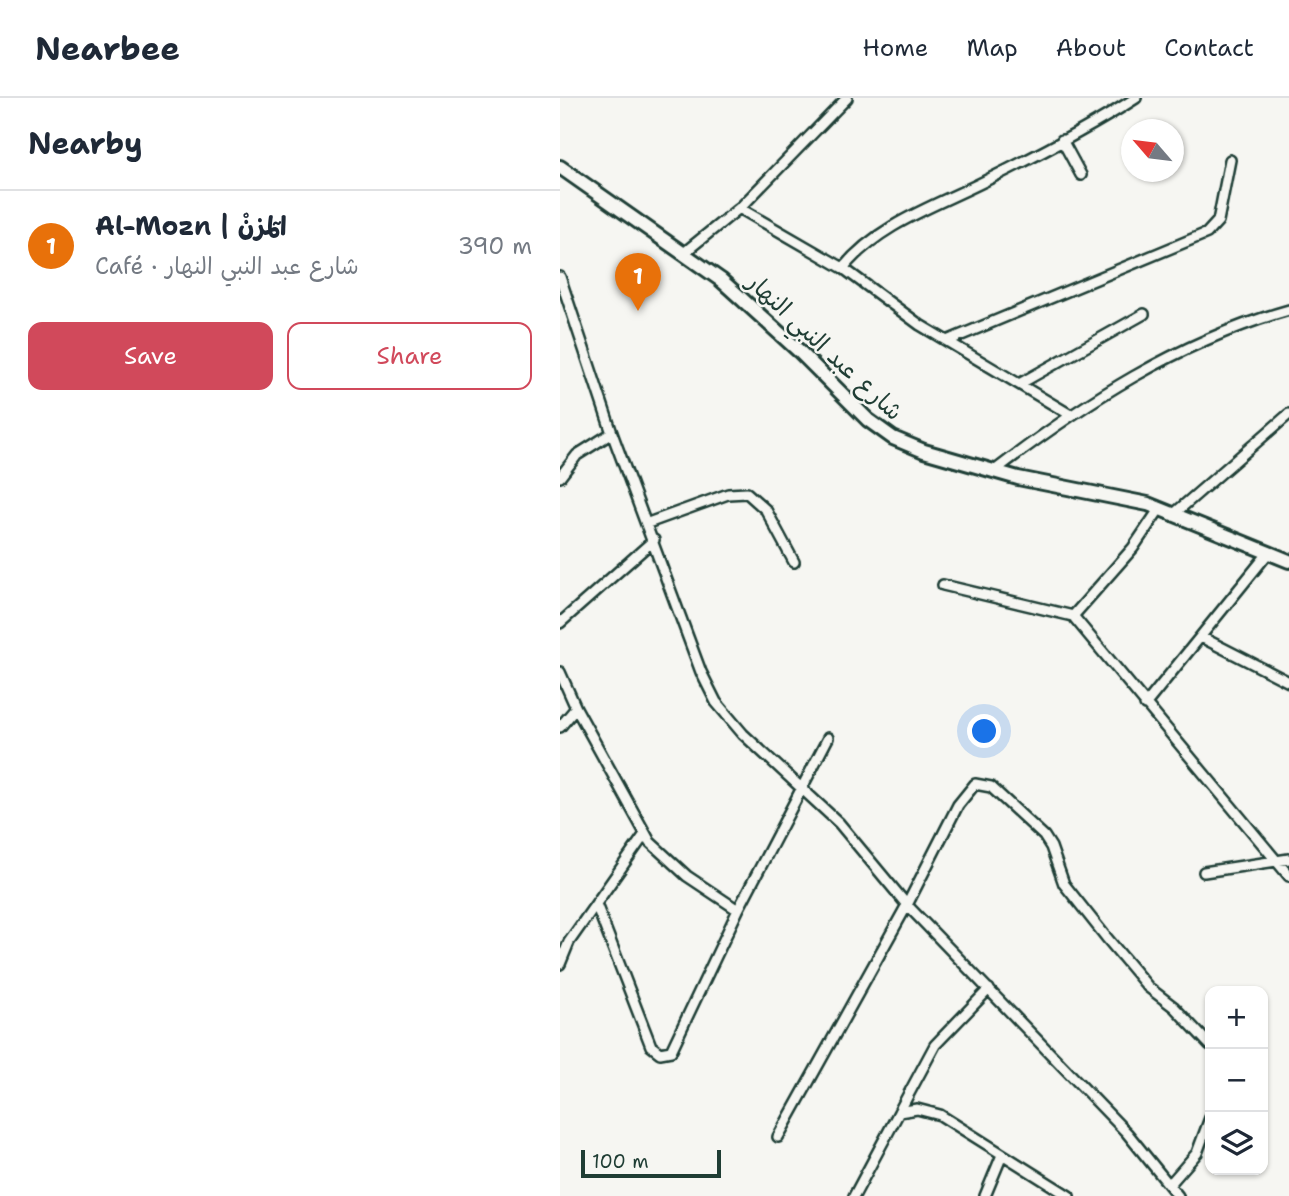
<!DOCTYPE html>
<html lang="en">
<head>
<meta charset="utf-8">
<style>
	:root { --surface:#fff; --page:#f6f6f7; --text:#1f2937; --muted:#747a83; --line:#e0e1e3; --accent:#d1495b }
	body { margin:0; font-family:"Shantell Sans","Playpen Sans Arabic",sans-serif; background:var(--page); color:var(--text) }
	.controls { position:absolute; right:21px; bottom:21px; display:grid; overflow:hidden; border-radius:14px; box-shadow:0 2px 5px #0004 }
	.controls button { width:63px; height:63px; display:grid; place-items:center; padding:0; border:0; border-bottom:2px solid var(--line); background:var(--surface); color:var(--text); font:35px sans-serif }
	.compass { position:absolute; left:561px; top:21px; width:63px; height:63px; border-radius:50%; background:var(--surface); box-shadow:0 2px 5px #0004; rotate:298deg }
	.scale { position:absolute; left:21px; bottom:18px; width:140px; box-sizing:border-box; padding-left:7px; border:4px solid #1f3d34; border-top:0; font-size:19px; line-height:24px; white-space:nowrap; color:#1f3d34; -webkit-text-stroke:5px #f6f6f2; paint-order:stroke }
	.you { position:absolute; left:425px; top:634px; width:24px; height:24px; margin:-18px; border:5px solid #fff; border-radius:50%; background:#1a73e8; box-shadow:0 0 0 10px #1a73e833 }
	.badge { display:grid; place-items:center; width:46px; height:46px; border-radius:50%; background:var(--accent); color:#fff; font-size:23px; font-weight:700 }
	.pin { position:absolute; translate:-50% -58px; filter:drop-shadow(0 2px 4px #0008) }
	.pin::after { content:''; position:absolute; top:37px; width:24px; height:21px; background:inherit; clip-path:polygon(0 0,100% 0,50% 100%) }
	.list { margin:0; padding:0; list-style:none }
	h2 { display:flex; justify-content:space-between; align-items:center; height:91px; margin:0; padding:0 28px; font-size:30px }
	h2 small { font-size:23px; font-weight:400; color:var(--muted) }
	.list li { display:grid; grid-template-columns:46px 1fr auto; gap:21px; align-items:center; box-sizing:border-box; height:112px; padding:0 28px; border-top:2px solid var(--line) }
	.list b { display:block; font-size:26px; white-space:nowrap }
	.list p { margin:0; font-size:23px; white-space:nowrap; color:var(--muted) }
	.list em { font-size:23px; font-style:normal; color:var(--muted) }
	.actions { display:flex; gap:14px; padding:21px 28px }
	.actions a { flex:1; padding:16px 0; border:2px solid var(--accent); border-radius:14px; text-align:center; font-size:24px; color:var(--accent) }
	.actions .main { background:var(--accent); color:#fff }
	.icon { flex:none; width:38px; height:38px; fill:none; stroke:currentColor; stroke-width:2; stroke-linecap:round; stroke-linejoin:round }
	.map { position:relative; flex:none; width:729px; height:1098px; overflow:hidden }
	header { display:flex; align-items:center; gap:42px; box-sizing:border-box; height:98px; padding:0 35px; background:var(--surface); border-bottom:2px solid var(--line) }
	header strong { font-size:33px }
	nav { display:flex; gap:38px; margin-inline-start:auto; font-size:24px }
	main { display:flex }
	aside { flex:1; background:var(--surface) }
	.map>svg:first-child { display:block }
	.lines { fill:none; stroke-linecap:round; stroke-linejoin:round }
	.street-casing { stroke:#1f3d34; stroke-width:14 }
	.secondary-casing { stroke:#1f3d34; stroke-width:18 }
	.street { stroke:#f6f6f2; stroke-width:9 }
	.secondary { stroke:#f6f6f2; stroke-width:12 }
	.labels { text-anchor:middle; stroke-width:5; stroke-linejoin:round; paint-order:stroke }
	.street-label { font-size:24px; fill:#1f3d34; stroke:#f6f6f2 }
</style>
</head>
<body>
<header>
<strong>Nearbee</strong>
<nav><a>Home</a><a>Map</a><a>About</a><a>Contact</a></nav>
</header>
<main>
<aside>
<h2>Nearby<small></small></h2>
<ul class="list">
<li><span class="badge" style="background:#e8710a">1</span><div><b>Al-Mozn | المٓزنْ</b><p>Café · شارع عبد النبي النهار</p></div><em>390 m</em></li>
</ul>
<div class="actions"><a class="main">Save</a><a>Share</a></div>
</aside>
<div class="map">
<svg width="729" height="1098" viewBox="0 0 729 1098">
	<rect width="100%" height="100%" fill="#f6f6f2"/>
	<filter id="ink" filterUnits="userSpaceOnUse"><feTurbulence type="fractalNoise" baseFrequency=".0143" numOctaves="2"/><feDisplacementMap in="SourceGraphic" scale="14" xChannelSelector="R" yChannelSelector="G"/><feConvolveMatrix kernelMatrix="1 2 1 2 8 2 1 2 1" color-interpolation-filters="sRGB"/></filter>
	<g filter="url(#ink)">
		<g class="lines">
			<g class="street-casing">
				<path id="street" d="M502,42L521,77
					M179,110L283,170
					M125,154L183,107L287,0
					M0,179L52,335L141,574L156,604L183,636L279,725L347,807L567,1035L618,1098
					M387,243L647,135L658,123L670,62
					M461,285L584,216
					M509,316L360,227L283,170C319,126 375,108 425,83C476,58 528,31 576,0
					M433,374C523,305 619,243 729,212
					M0,379L17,357L52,335
					M615,415L729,316
					M88,425L168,396L187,395L206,412L234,464
					M383,487L513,518L729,778
					M513,518L573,450L600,410
					M0,525L94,442
					M641,539L729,584
					M0,574L16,610L90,744L127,778L178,812
					M585,607L709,454
					M0,629L16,610
					M644,774L729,761
					M36,806L91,948L100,955L111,953L178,812L268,640
					M0,866L9,844L85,736
					M339,1014L375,947L429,891
					M218,1039L347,807L398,707L415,686L431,689L484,738L491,749L504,786L546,839L588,889L614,909L650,947
					M610,1086L637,1055L650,1020
					M294,1098L339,1014L357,1011L380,1017L509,1098
					M425,1098L442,1057"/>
			</g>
			<g class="secondary-casing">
				<path id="secondary" d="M0,69L161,182L239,253L308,322L333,340L364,353L458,380L588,406L729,463"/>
			</g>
			<use href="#street" class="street"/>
			<use href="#secondary" class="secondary"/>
		</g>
	</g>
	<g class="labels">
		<g class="street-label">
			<text transform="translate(265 249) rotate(43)" y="8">شارع عبد النبي النهار</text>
		</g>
	</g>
</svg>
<div class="controls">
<button>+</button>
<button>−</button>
<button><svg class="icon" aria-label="layers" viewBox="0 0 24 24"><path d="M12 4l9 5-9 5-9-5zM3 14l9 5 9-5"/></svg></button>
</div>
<svg class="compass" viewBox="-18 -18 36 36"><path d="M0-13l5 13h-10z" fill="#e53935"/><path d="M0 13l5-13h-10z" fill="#747a83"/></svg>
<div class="scale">100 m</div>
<div class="you"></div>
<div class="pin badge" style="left:78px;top:213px;background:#e8710a">1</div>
</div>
</main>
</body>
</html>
